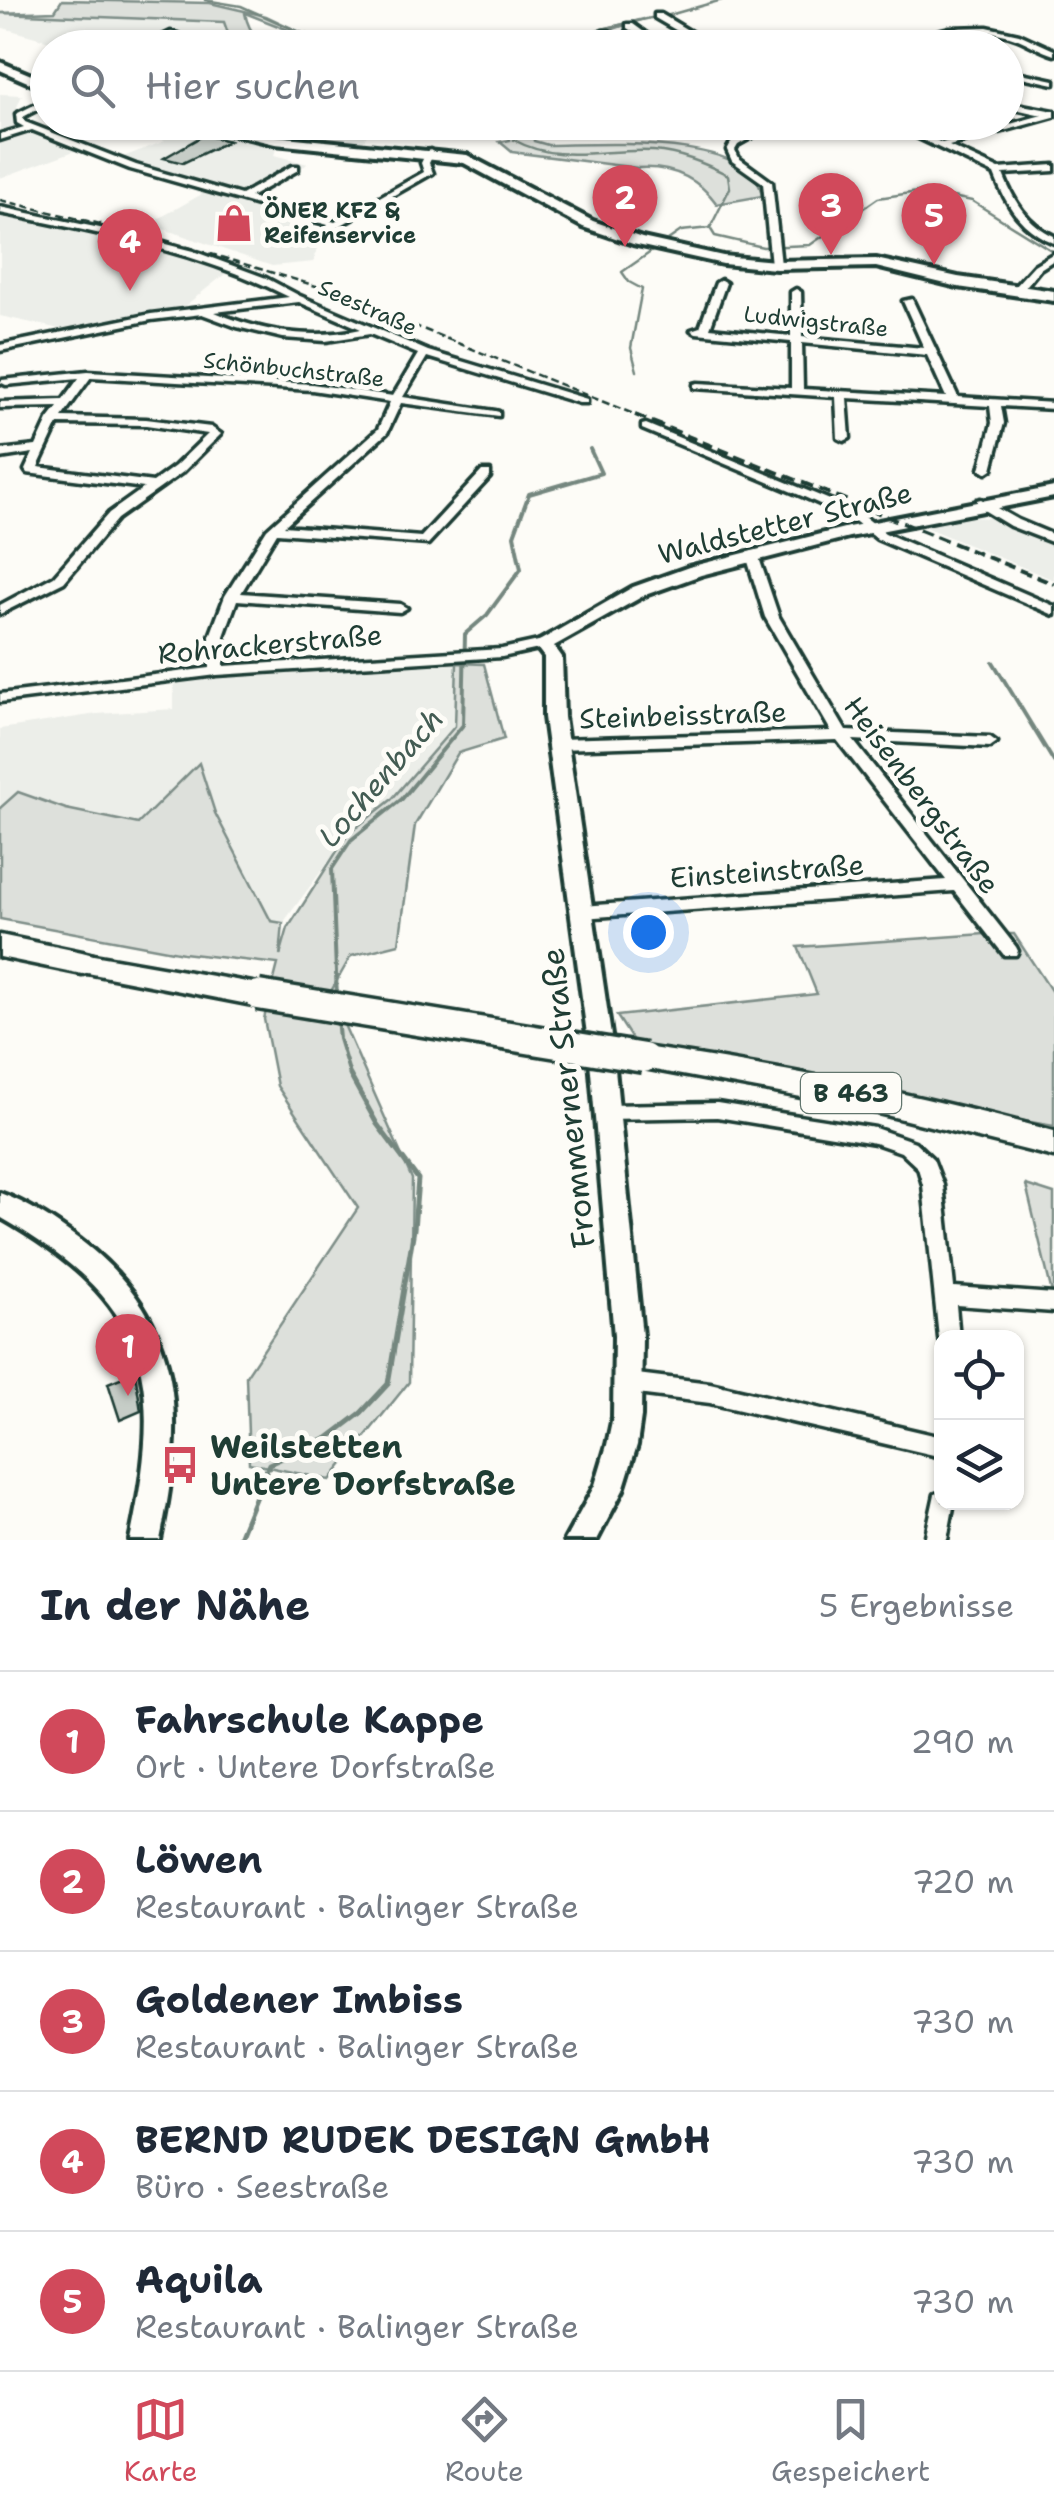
<!DOCTYPE html>
<html lang="de">
<head>
<meta charset="utf-8">
<style>
	:root { --surface:#fff; --page:#f6f6f7; --text:#1f2937; --muted:#747a83; --line:#e0e1e3; --accent:#d1495b }
	body { margin:0; font-family:"Shantell Sans",sans-serif; background:var(--page); color:var(--text) }
	.controls { position:absolute; right:30px; bottom:30px; display:grid; overflow:hidden; border-radius:20px; box-shadow:0 2px 8px #0004 }
	.controls button { width:90px; height:90px; display:grid; place-items:center; padding:0; border:0; border-bottom:2px solid var(--line); background:var(--surface); color:var(--text); font:50px sans-serif }
	.you { position:absolute; left:648px; top:932px; width:35px; height:35px; margin:-25px; border:8px solid #fff; border-radius:50%; background:#1a73e8; box-shadow:0 0 0 15px #1a73e833 }
	.badge { display:grid; place-items:center; width:65px; height:65px; border-radius:50%; background:var(--accent); color:#fff; font-size:32px; font-weight:700 }
	.pin { position:absolute; translate:-50% -82px; filter:drop-shadow(0 2px 5px #0008) }
	.pin::after { content:''; position:absolute; top:52px; width:35px; height:30px; background:inherit; clip-path:polygon(0 0,100% 0,50% 100%) }
	.list { margin:0; padding:0; list-style:none }
	h2 { display:flex; justify-content:space-between; align-items:center; height:130px; margin:0; padding:0 40px; font-size:42px }
	h2 small { font-size:32px; font-weight:400; color:var(--muted) }
	.list li { display:grid; grid-template-columns:65px 1fr auto; gap:30px; align-items:center; box-sizing:border-box; height:140px; padding:0 40px; border-top:2px solid var(--line) }
	.list b { display:block; font-size:38px; white-space:nowrap }
	.list p { margin:0; font-size:32px; white-space:nowrap; color:var(--muted) }
	.list em { font-size:32px; font-style:normal; color:var(--muted) }
	.icon { flex:none; width:55px; height:55px; fill:none; stroke:currentColor; stroke-width:2; stroke-linecap:round; stroke-linejoin:round }
	.map { position:relative; flex:none; width:1054px; height:1540px; overflow:hidden }
	.search { position:absolute; background:var(--surface); box-shadow:0 2px 8px #0004; left:30px; right:30px; top:30px; height:110px; display:flex; align-items:center; gap:25px; box-sizing:border-box; padding:0 35px; border-radius:55px; color:var(--muted); font-size:38px }
	.sheet { height:830px; background:var(--surface) }
	nav { display:flex; justify-content:space-around; align-items:center; box-sizing:border-box; height:140px; border-top:2px solid var(--line); background:var(--surface); font-size:28px; color:var(--muted) }
	nav a { display:grid; justify-items:center; gap:5px }
	nav .on { color:var(--accent) }
	.map>svg:first-child { display:block }
	.built { fill:#eceee9 }
	.green { fill:#dde0db; stroke:#7e8e88; stroke-width:2.5 }
	.lines { fill:none; stroke-linecap:round; stroke-linejoin:round }
	.stream-far2 { stroke:#75877f; stroke-width:2.5 }
	.stream-far1 { stroke:#75877f; stroke-width:4 }
	.stream { stroke:#75877f; stroke-width:5 }
	.building { fill:#c6cdc7; stroke:#1f3d34; stroke-width:2.5 }
	.minor-casing { stroke:#1f3d34; stroke-width:7 }
	.tertiary-casing { stroke:#1f3d34; stroke-width:8 }
	.secondary-casing { stroke:#1f3d34; stroke-width:8 }
	.primary-casing { stroke:#1f3d34; stroke-width:7 }
	.trunk-casing { stroke:#1f3d34; stroke-width:7 }
	.minor { fill:#fdfcf7; fill-rule:evenodd }
	.tertiary { fill:#fdfcf7; fill-rule:evenodd }
	.secondary { fill:#fdfcf7; fill-rule:evenodd }
	.primary { fill:#fdfcf7; fill-rule:evenodd }
	.trunk { fill:#fdfcf7; fill-rule:evenodd }
	.rail-far1 { stroke:#1f3d34; stroke-width:2.5; stroke-dasharray:8 4; stroke-linecap:butt }
	.rail { stroke:#1f3d34; stroke-width:4; stroke-dasharray:12 6; stroke-linecap:butt }
	.primary-bridge-casing { stroke:#1f3d34; stroke-width:35; stroke-linecap:butt }
	.primary-bridge { stroke:#fdfcf7; stroke-width:28 }
	.labels { text-anchor:middle; stroke-width:10; stroke-linejoin:round; paint-order:stroke }
	.far-poi-label { font-size:22px; font-weight:bold; fill:#1f3d34; stroke:#fdfcf7; text-anchor:start }
	.far-street-label { font-size:22px; fill:#1f3d34; stroke:#fdfcf7 }
	.shield { fill:#fdfcf7; stroke:#62766e; stroke-width:2.5 }
	.shield-label { font-size:25px; font-weight:bold; fill:#1f3d34 }
	.street-label { font-size:28px; fill:#1f3d34; stroke:#fdfcf7 }
	.water-label { font-size:30px; font-style:italic; fill:#435c53; stroke:#fdfcf7 }
	.near-street-label { font-size:32px; fill:#1f3d34; stroke:#fdfcf7 }
	.near-poi-label { font-size:32px; font-weight:bold; fill:#1f3d34; stroke:#fdfcf7; text-anchor:start }
</style>
</head>
<body>
<div class="map">
<svg width="1054" height="1540" viewBox="0 0 1054 1540">
	<rect width="100%" height="100%" fill="#fdfcf7"/>
	<filter id="ink" filterUnits="userSpaceOnUse"><feTurbulence type="fractalNoise" baseFrequency=".01" numOctaves="2"/><feDisplacementMap in="SourceGraphic" scale="20" xChannelSelector="R" yChannelSelector="G"/><feConvolveMatrix kernelMatrix="1 2 1 2 8 2 1 2 1" color-interpolation-filters="sRGB"/></filter>
	<g filter="url(#ink)">
		<path class="built" d="M0,13L225,22L232,44L241,47H71L0,27Z
			M0,94L22,95L15,112L26,123L123,157L165,141L137,130L152,123H172L278,143L274,155L308,164L248,198L323,224L314,262L272,266L149,224L202,194L77,150L0,178Z
			M207,123H374L360,147L280,139Z
			M0,214L190,258L230,270L181,309L69,331L0,316Z
			M970,517L992,518L1054,545V580L920,525Z
			M457,663L455,726L391,800L348,835L283,923L271,921L215,813L199,764L138,824L66,809L19,792L0,808V729L97,714L174,709V681L334,668Z"/>
		<path class="green" d="M62,0L210,3L266,16L308,36L372,47L324,44L245,13C249,36 262,45 285,47L232,45L224,22L0,13L55,11Z
			M644,19L576,41L504,38L512,47H483L465,34L430,32L499,31L558,40Z
			M508,123H532L534,141L548,145C596,145 754,132 762,196L717,204C698,178 671,166 638,168L512,152L500,142L510,140Z
			M457,663L484,664L504,739L458,753L415,825L399,944L351,956L330,993L412,1179L409,1382L330,1480L249,1463L246,1376L358,1208L277,1086L264,1019L278,964L183,953L0,919V808L18,792L66,809L138,824L199,763L215,813L271,921L283,923L280,956L288,928L348,834L391,800L455,726Z
			M985,934H1014L1054,995V1126L644,1058L617,1016L817,994L798,947Z
			M1026,1185L1054,1194V1295L1052,1293Z"/>
		<g class="lines">
			<path class="stream-far2" d="M205,0L241,6L302,33L363,48
				M666,16L722,0
				M346,39L470,28L557,39L651,18
				M514,122V140C559,165 605,148 653,151C680,153 704,163 728,175L730,188L710,228L715,236L763,247L810,245L878,198L924,191L972,201L1054,252
				M637,371L631,348L642,289L629,282L622,272L681,231L710,228"/>
			<path class="stream-far1" d="M993,662L1054,762
				M337,998L332,869L351,840L402,799L463,725L465,634L487,615L521,569L514,535L529,494L601,473L590,449
				M337,1017L339,1039L351,1078"/>
			<path class="stream" d="M238,1540L269,1464L328,1438L361,1413L388,1384L414,1229L418,1179L377,1124L350,1075"/>
		</g>
		<path class="building" d="M204,135L229,141L183,163L164,158Z
			M135,1372L141,1411L120,1420L108,1383Z"/>
		<g class="lines">
			<g class="minor-casing">
				<path id="minor" d="M655,14H661L696,35L756,48H738L691,39L655,18Z
					M627,24H633L666,48H657L627,28Z
					M987,27L1019,34L1054,50V55C1041,51 1030,44 1018,39C984,26 948,31 915,40L911,38L950,28Z
					M603,31H609L630,48H621L603,35Z
					M171,32L178,34L149,48H138Z
					M573,40L583,48H575L569,42Z
					M535,41H541L546,48H538Z
					M101,43L114,46V48L98,47Z
					M1012,71L1054,80V84L1012,75Z
					M48,98V104L23,117L25,122L136,165L241,195L292,166H298V170L250,197L335,222L424,172L421,163L427,151L430,150L434,153L429,163L433,173L329,232L324,229L328,225L130,169L32,130L0,140V134L24,127L17,123L16,114Z
					M1006,102L1054,111V117L949,146L999,169L1054,165V171L1003,174C1014,202 1027,223 1054,236V243C1021,230 1006,205 994,174L885,122H897L942,143L1042,115L1006,107Z
					M573,122H585L595,128L588,130Z
					M768,122H779L738,145L735,150L739,158L772,182L781,265L776,268L771,265L763,183L732,161L727,150L732,141Z
					M0,207L114,231L193,251L266,278L300,296L428,351L587,399V403H579L427,357L403,397L495,411L499,412V416L401,403L387,433L284,526L421,537L482,471H490V477L428,544L277,533L241,593L400,604L407,608L400,612L237,600L224,636V666L502,649L543,640L550,644L548,647L502,657L217,675L0,702V694L210,668V636L225,596L267,529L378,429L390,402L312,390L91,377L62,417L146,419L211,427L221,434L183,472L117,519L64,582L0,614V605L54,576L109,513L144,488L27,473L25,470L33,453L0,458V450L36,446L48,420L58,407L0,408V402L63,400L79,378L6,385L0,382L2,380L88,371L312,384L393,396L418,354L370,334L326,341L283,338L237,327L202,314L151,320L0,351V345L151,314L289,297C198,251 99,233 0,213ZM299,302L361,329C312,340 261,332 215,312ZM58,424L146,425L208,434L175,466L153,482L38,467Z
					M1054,253V260L1040,269L1023,290H1015V286L1034,265Z
					M721,280L726,283L710,328L791,336V292L796,289L801,292L802,337L924,348L903,301L912,299L958,397L1054,403V409L1001,406L1004,423L992,469L986,473L980,469L992,423L990,406L847,398L850,438L844,441L838,438L836,397L694,388V384L698,383L791,388V342L696,333L691,330L700,327L716,283ZM802,343L927,355L946,397L803,389Z
					M646,424L859,512L885,533L1054,606V615L877,539L851,518L802,496L642,429V425Z
					M981,499L1018,520L1054,535V543L1010,526L977,506V500Z
					M752,551L758,555L779,617L846,731L990,737L997,742L990,747L853,740L1016,947L1018,951L1016,955H1004L954,891L582,918L576,916L574,912L576,908L582,906L946,880L837,740L558,749L551,744L558,739L831,731L765,617L746,555Z
					M717,1103L875,1128L915,1142L933,1159L943,1185L954,1287L1054,1294V1312L956,1305L959,1338H942V1344L939,1338L923,1185L918,1168L901,1152L875,1143L717,1117L607,1119L600,1117L598,1112L600,1107L607,1105Z
					M629,1373L710,1383L942,1437V1457L710,1403L629,1393L621,1390L618,1383L621,1376Z
					M942,1492V1502H954L947,1540H925L935,1494Z"/>
			</g>
			<g class="tertiary-casing">
				<path id="tertiary" d="M1054,487V497L849,537L701,575L645,595L554,646L562,657L564,717L613,1049L642,1336L641,1417L637,1445L623,1490L597,1540H565L595,1485L607,1445L613,1417L614,1336L589,1049L544,717V657L534,644L633,587L689,567L848,527Z
					M0,1193C28,1203 56,1222 80,1240C187,1322 185,1419 160,1540H130C165,1377 150,1303 0,1217Z"/>
			</g>
			<g class="secondary-casing">
				<path id="secondary" d="M0,62L48,82V91L0,70Z
					M181,122H208L275,136L467,155L593,221L642,238L723,256L776,261L876,259L958,277L1054,291V301L958,287L876,267L776,269L723,264L633,244L583,227L464,163L275,144Z"/>
			</g>
			<g class="primary-casing">
				<path id="primary" d="M82,953L258,984L268,987L272,995L268,1003L258,1006L72,970L68,963L72,956Z
					M644,1047C783,1067 919,1094 1054,1131V1157L850,1106L633,1066L629,1058L633,1050Z"/>
			</g>
			<g class="trunk-casing">
				<path id="trunk" d="M0,935L82,952L93,955L98,963L93,971L82,974L0,957Z"/>
			</g>
			<use href="#minor" class="minor"/>
			<use href="#tertiary" class="tertiary"/>
			<use href="#secondary" class="secondary"/>
			<use href="#primary" class="primary"/>
			<use href="#trunk" class="trunk"/>
			<path class="rail-far1" d="M0,200L159,238L316,286L641,417"/>
			<path class="rail" d="M635,415L1054,584"/>
			<g class="primary-bridge-casing">
				<path id="primary-bridge" d="M258,995L644,1058"/>
			</g>
			<use href="#primary-bridge" class="primary-bridge"/>
		</g>
	</g>
	<defs>
		<g id="shop-bare" transform="scale(3)"><path d="M-5-2.5h2.3a2.7 3.5 0 0 1 5.4 0H5L5.5 6h-11ZM-1.5-2.5h3a1.5 2.3 0 0 0-3 0Z" fill="#d1495b" stroke="#fdfcf7" stroke-width="2.5" paint-order="stroke"/></g>
		<g id="bus-bare" transform="scale(3)"><path d="M-5-6H5V4H4V6H2V4H-2V6H-4V4H-5ZM-3.5-4V0h7V-4ZM-3.5 1.2v1.5H-2V1.2ZM2 1.2v1.5H3.5V1.2Z" fill="#d1495b" stroke="#fdfcf7" stroke-width="2.5" paint-order="stroke"/></g>
	</defs>
	<g fill-rule="evenodd">
		<use href="#shop-bare" x="234" y="223"/>
		<use href="#bus-bare" x="180" y="1465"/>
	</g>
	<g class="labels">
		<g class="far-poi-label">
			<text x="264" y="218">ÖNER KFZ &amp;<tspan x="264" dy="25">Reifenservice</tspan></text>
		</g>
		<g class="far-street-label">
			<text transform="translate(368 307) rotate(24)" y="8">Seestraße</text>
			<text transform="translate(816 321) rotate(6)" y="8">Ludwigstraße</text>
			<text transform="translate(294 369) rotate(6)" y="8">Schönbuchstraße</text>
		</g>
		<rect class="shield" x="801" y="1073" width="100" height="40" rx="8"/>
		<g class="shield-label">
			<text x="851" y="1102">B 463</text>
		</g>
		<g class="street-label">
			<text transform="translate(785 523) rotate(-14)" y="10">Waldstetter Straße</text>
			<text transform="translate(270 644) rotate(-5)" y="10">Rohrackerstraße</text>
			<text transform="translate(683 715) rotate(-2)" y="10">Steinbeisstraße</text>
			<text transform="translate(922 795) rotate(53)" y="10">Heisenbergstraße</text>
			<text transform="translate(767 871) rotate(-4)" y="10">Einsteinstraße</text>
		</g>
		<g class="water-label">
			<text transform="translate(381 778) rotate(-49)" y="10">Lochenbach</text>
		</g>
		<g class="near-street-label">
			<text transform="translate(568 1098) rotate(-96)" y="11">Frommerner Straße</text>
		</g>
		<g class="near-poi-label">
			<text x="210" y="1458">Weilstetten<tspan x="210" dy="37">Untere Dorfstraße</tspan></text>
		</g>
	</g>
</svg>
<div class="controls">
<button><svg class="icon" aria-label="locate" viewBox="0 0 24 24"><circle cx="12" cy="12" r="6"/><path d="M12 2v4M12 18v4M2 12h4M18 12h4"/></svg></button>
<button><svg class="icon" aria-label="layers" viewBox="0 0 24 24"><path d="M12 4l9 5-9 5-9-5zM3 14l9 5 9-5"/></svg></button>
</div>
<div class="you"></div>
<div class="pin badge" style="left:128px;top:1396px">1</div>
<div class="pin badge" style="left:625px;top:247px">2</div>
<div class="pin badge" style="left:831px;top:255px">3</div>
<div class="pin badge" style="left:130px;top:291px">4</div>
<div class="pin badge" style="left:934px;top:265px">5</div>
<div class="search"><svg class="icon" aria-label="search" viewBox="0 0 24 24"><circle cx="10" cy="10" r="6"/><path d="M15 15l6 6"/></svg>Hier suchen</div>
</div>
<section class="sheet">
<h2>In der Nähe<small>5 Ergebnisse</small></h2>
<ul class="list">
<li><span class="badge">1</span><div><b>Fahrschule Kappe</b><p>Ort · Untere Dorfstraße</p></div><em>290 m</em></li>
<li><span class="badge">2</span><div><b>Löwen</b><p>Restaurant · Balinger Straße</p></div><em>720 m</em></li>
<li><span class="badge">3</span><div><b>Goldener Imbiss</b><p>Restaurant · Balinger Straße</p></div><em>730 m</em></li>
<li><span class="badge">4</span><div><b>BERND RUDEK DESIGN GmbH</b><p>Büro · Seestraße</p></div><em>730 m</em></li>
<li><span class="badge">5</span><div><b>Aquila</b><p>Restaurant · Balinger Straße</p></div><em>730 m</em></li>
</ul>
</section>
<nav>
<a class="on"><svg class="icon" aria-label="map" viewBox="0 0 24 24"><path d="M3 6l6-2 6 2 6-2v14l-6 2-6-2-6 2zM9 4v14M15 6v14"/></svg>Karte</a>
<a><svg class="icon" aria-label="directions" viewBox="0 0 24 24"><path d="M12 3l9 9-9 9-9-9zM9 14v-3h6M13 9l2 2-2 2"/></svg>Route</a>
<a><svg class="icon" aria-label="saved" viewBox="0 0 24 24"><path d="M7 4h10v16l-5-4-5 4z"/></svg>Gespeichert</a>
</nav>
</body>
</html>
